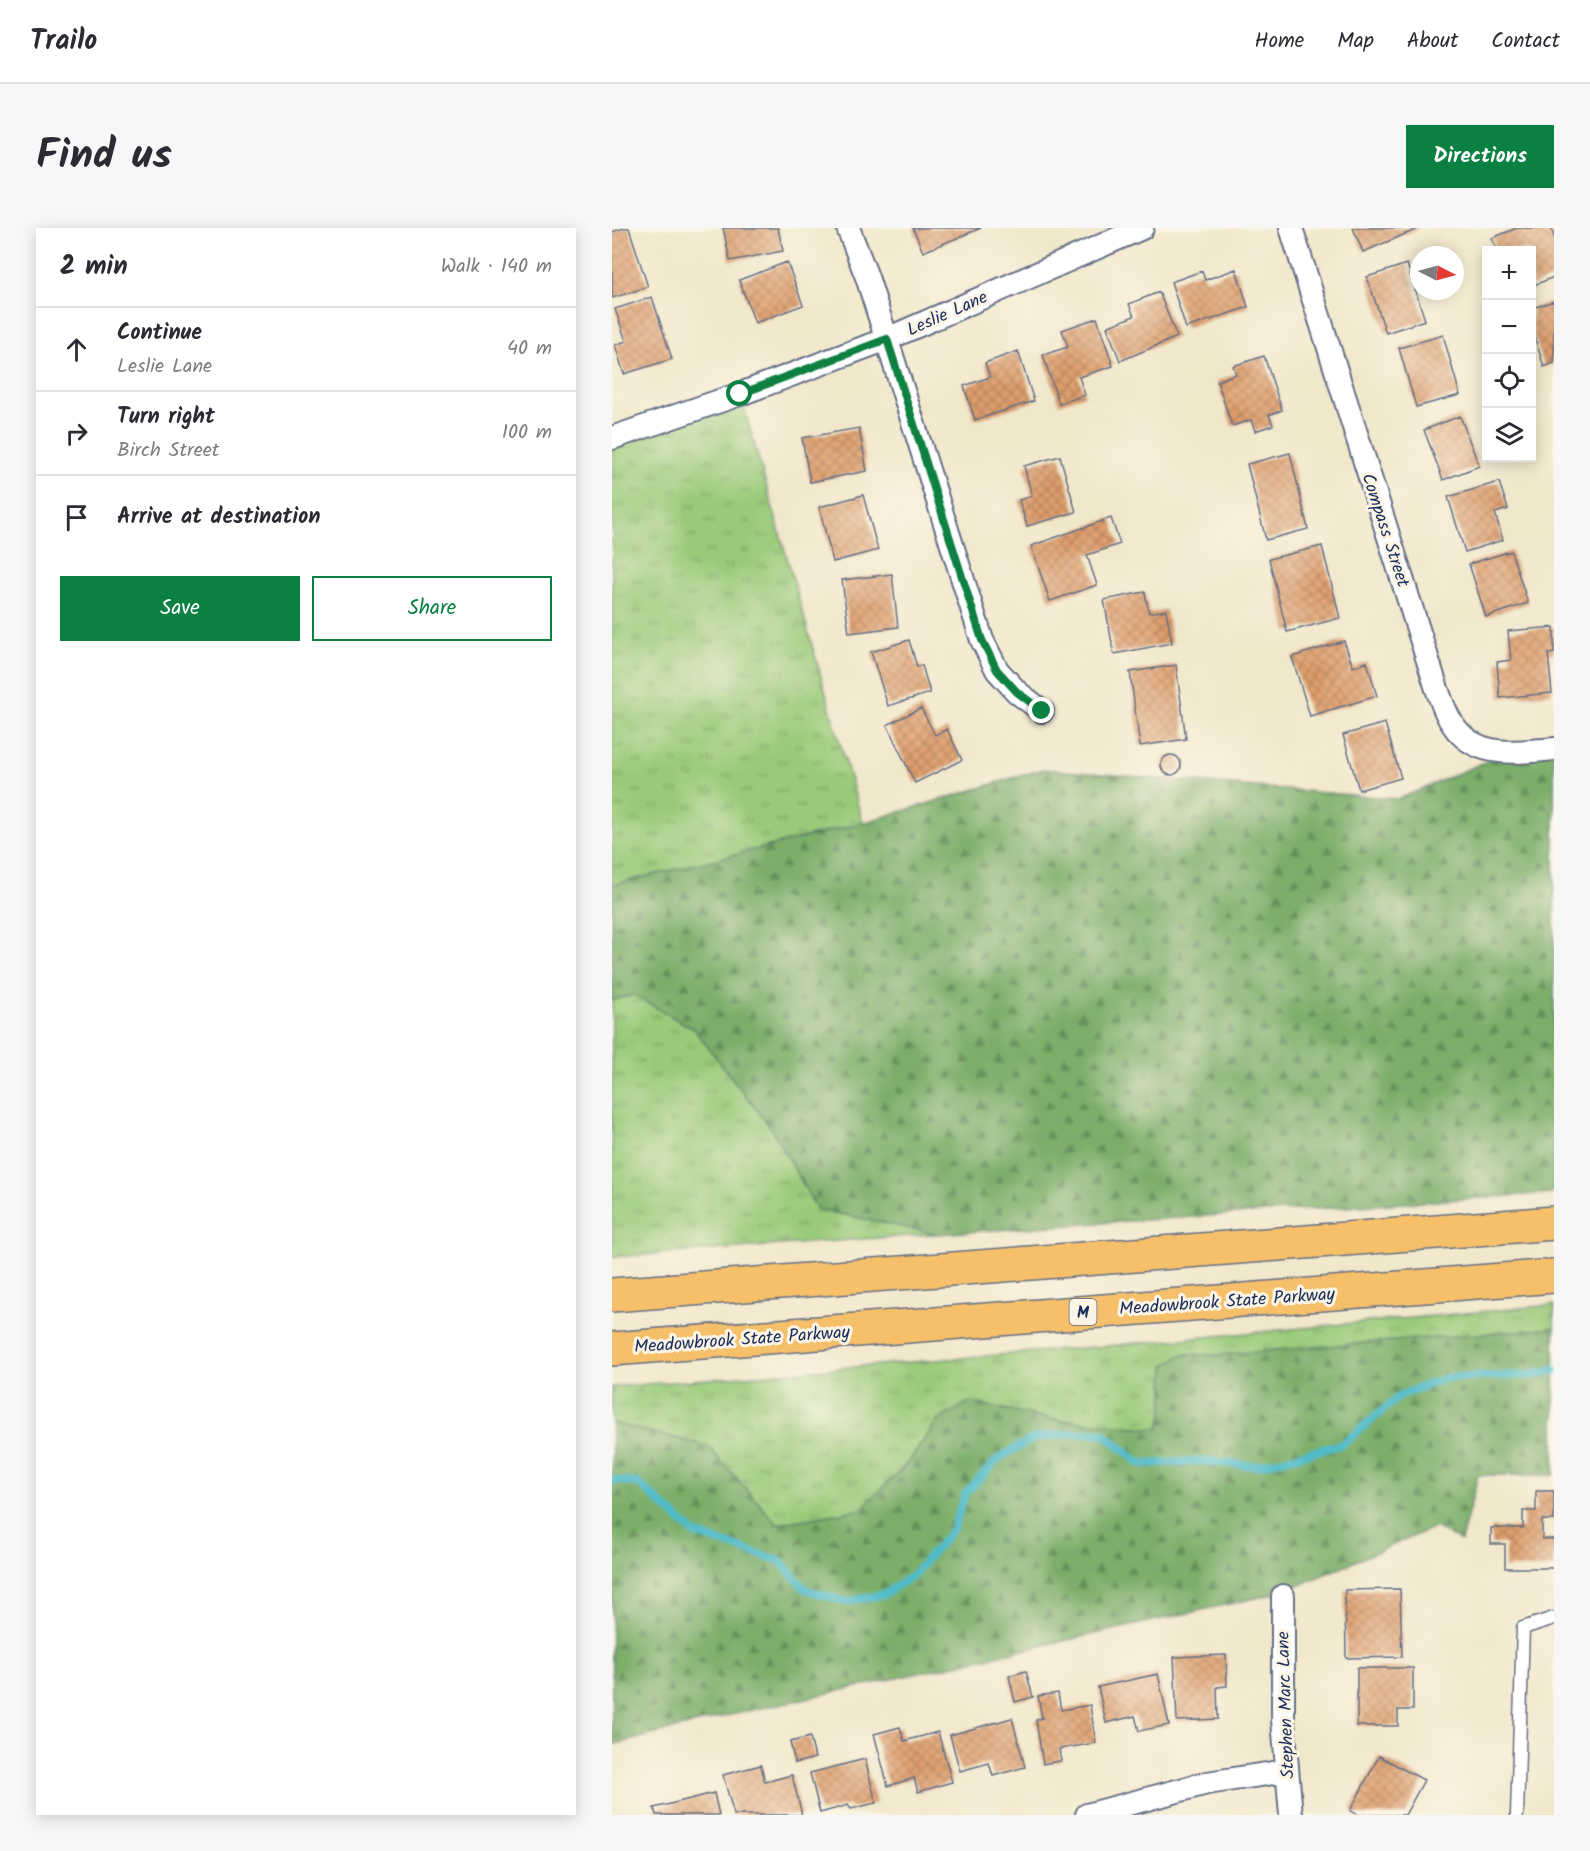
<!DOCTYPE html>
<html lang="en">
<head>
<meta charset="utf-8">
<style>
	:root { --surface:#fff; --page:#f7f7f7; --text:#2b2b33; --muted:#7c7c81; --line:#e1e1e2; --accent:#0b8043 }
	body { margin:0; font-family:Kalam,sans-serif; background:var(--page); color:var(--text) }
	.controls { position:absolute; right:18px; top:18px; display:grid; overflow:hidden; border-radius:0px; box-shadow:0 3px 15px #0003 }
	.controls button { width:54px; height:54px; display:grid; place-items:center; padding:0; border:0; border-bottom:2px solid var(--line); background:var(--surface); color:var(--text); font:30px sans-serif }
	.compass { position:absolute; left:798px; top:18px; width:54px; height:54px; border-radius:50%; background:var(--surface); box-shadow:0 3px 15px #0003; rotate:96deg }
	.stop { position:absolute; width:18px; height:18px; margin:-14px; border:4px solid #0b8043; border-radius:50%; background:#fff }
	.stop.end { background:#0b8043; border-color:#fff; box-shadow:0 2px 6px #0008 }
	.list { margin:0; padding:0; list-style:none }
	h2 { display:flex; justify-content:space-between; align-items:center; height:78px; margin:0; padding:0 24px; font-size:26px }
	h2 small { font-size:20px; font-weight:400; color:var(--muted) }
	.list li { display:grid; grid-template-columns:39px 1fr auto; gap:18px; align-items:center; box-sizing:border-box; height:84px; padding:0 24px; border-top:2px solid var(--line) }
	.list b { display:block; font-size:22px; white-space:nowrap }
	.list p { margin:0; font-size:20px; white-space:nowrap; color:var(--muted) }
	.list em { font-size:20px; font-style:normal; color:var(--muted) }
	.actions { display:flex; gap:12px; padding:18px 24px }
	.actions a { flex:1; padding:14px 0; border:2px solid var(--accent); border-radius:0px; text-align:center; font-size:21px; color:var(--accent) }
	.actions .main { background:var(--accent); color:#fff }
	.icon { flex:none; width:33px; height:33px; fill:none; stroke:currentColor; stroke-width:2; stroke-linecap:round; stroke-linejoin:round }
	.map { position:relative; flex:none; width:942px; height:1587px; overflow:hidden; border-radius:0px }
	header { display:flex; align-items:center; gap:36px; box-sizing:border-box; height:84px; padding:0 30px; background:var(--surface); border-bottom:2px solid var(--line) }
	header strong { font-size:28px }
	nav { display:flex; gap:33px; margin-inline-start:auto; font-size:21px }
	.intro { display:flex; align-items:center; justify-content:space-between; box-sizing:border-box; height:144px; padding:0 36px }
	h1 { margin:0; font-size:42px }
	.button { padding:15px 27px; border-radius:0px; background:var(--accent); color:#fff; font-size:21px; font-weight:700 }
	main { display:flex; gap:36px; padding:0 36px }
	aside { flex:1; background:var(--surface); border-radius:0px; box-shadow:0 3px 15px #0003 }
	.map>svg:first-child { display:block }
	.grass { fill:url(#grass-tufts); stroke:#5a7c6c; stroke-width:1.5 }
	.forest { fill:url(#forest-firs); stroke:#4b6e64; stroke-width:1.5 }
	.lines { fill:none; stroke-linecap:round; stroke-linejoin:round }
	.stream { stroke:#50bccb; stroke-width:8 }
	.building { fill:url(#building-cross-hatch) }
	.lane-casing { stroke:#666f84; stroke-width:15 }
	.street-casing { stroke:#666f84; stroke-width:26 }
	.highway-casing { stroke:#666f84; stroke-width:36 }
	.lane { stroke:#fff; stroke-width:12 }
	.street { stroke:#fff; stroke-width:22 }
	.highway { stroke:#f6c06b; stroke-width:33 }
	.route { stroke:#0b8043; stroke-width:8 }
	.labels { text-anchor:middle; stroke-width:6; stroke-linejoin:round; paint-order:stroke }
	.shield { fill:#fcf5e5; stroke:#5e6a86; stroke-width:1.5 }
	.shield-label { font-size:16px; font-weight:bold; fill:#1b2f5e }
	.street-label { font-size:18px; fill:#1b2f5e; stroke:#fcf5e5 }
</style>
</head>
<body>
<header>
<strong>Trailo</strong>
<nav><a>Home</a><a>Map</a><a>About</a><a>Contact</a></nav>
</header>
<div class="intro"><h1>Find us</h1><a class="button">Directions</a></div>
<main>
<aside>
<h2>2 min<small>Walk · 140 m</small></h2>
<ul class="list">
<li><svg class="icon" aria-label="ahead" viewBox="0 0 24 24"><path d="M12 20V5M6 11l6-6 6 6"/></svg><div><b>Continue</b><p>Leslie Lane</p></div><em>40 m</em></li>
<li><svg class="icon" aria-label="right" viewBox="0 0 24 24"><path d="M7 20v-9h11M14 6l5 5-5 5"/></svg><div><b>Turn right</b><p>Birch Street</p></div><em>100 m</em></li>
<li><svg class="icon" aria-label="arrive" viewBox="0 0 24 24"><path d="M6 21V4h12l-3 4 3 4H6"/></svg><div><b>Arrive at destination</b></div></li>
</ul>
<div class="actions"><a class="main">Save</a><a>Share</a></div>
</aside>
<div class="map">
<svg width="942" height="1587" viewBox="0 0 942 1587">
	<defs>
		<pattern id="grass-tufts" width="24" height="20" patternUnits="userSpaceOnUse" patternTransform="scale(1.5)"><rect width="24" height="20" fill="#9aca79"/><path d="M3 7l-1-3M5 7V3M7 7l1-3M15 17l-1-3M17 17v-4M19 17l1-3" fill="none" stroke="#7da466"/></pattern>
		<pattern id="forest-firs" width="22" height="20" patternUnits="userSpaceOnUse" patternTransform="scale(1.5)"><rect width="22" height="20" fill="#7bae69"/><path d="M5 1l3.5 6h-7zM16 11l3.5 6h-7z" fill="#648e5a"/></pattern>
		<pattern id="building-cross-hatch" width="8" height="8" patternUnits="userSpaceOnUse" patternTransform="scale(1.5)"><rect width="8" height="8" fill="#df9e6c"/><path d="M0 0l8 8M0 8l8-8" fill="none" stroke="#b4815c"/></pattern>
	</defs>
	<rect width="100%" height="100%" fill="#fcf5e5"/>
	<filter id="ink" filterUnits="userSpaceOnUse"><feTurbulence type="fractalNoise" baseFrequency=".0167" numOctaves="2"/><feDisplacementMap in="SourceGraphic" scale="12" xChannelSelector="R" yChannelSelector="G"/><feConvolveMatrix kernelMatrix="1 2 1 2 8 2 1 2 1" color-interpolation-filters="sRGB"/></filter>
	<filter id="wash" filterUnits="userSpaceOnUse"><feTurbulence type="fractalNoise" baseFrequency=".008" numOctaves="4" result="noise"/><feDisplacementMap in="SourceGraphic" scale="24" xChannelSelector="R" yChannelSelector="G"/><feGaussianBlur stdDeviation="1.35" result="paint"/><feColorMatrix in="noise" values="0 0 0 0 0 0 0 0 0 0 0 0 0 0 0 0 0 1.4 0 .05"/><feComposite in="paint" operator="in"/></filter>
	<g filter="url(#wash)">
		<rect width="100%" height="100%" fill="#f1e7cb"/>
		<path class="grass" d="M128,166L251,595L0,657V210Z
			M22,767L82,801L159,900L205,981L324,1006L0,1029V772Z
			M942,1077V1100L604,1127L571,1126L553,1138L551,1188L546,1201L445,1192L357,1174L326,1192L296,1235L248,1282L165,1296L96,1218L0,1195V1159L505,1117Z"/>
		<path class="forest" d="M942,521V965L324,1006L205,981L159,900L82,801L22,767L0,772V657L251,595L431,541L787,571L893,525Z
			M942,1100V1247H866L849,1313L823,1299L671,1364L105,1490L0,1517V1195L96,1218L165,1296L248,1282L296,1235L326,1192L357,1174L445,1192L546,1201L551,1188L553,1138L571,1126L604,1127Z"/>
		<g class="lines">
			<path class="stream" d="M0,1252L26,1255L83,1306L168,1333L193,1361L234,1374L273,1366L301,1347L341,1301L353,1266L386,1231L422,1210L454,1206L491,1205L529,1236L590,1233L645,1238L731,1216L789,1167L833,1150L922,1147L942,1142"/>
		</g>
		<g id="blocks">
			<path class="building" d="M12,0H17L36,59L0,70V4Z
				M111,0H166L171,23L118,33Z
				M301,0H369L311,24Z
				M741,0H808L751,24Z
				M905,0H939L942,8V49L920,58V22H885L880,10Z
				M175,34L191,77L143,95L127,52Z
				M795,36L813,92L774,105L755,49Z
				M624,41L636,79L574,100L559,54L590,43L593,52Z
				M547,64L565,109L508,133L495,99L522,88L517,76Z
				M40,69L60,131L12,146L3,117L14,113L3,81Z
				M942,73V135L932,139L920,101V80Z
				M485,90L501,138L467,149L473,167L447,176L431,127L456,119L450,102Z
				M831,107L848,167L804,179L787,120Z
				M406,123L422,173L363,192L352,158L378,149L373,135Z
				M652,128L670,182L657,187L661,197L643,203L639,192L620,198L605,153L624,146L621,138Z
				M848,188L867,238L831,252L812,202Z
				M247,200L255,243L198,254L190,210Z
				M678,225L696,301L654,312L635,236Z
				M448,228L464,284L415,298L407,272L420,268L412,238Z
				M887,254L896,281L883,285L891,312L853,324L836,269Z
				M251,267L266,322L221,334L207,279Z
				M499,290L508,316L475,327L485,357L438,373L419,318Z
				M710,318L728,390L675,404L657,331Z
				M899,323L916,375L874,389L857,336Z
				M280,346L286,399L237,405L230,352Z
				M533,364L537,385L554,382L560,415L502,426L492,372Z
				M942,399V425L936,426L940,465L888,470L885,434L899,432L896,403Z
				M297,412L305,439L310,437L318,465L276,478L259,424Z
				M732,413L741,439L755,434L765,468L698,488L680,429Z
				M564,437L574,511L528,518L518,444Z
				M309,480L323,507L335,501L350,532L303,555L275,497Z
				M773,495L789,550L747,562L731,507Z
				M549 537a10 10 0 1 1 20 0a10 10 0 1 1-20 0Z
				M924,1263H942V1292H930V1311H942V1340H893V1316H879V1300H911V1283H924Z
				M788,1361L790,1429L734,1430L733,1362Z
				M614,1427L615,1458L605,1459L606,1491L565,1493L562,1429Z
				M745,1440H801V1482H786V1498H745Z
				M414,1443L421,1469L403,1474L397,1448Z
				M546,1446L557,1497L527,1503L523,1488L494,1495L486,1459Z
				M446,1465L449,1482L478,1477L484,1515L447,1521L449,1533L431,1536L424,1492L430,1490L426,1468Z
				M400,1490L413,1539L381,1548L377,1535L348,1543L338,1507Z
				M288,1499L292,1513L326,1504L340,1554L306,1564L302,1550L276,1558L262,1506Z
				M198,1509L203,1530L183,1535L178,1514Z
				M767,1528L812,1552L793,1587H746L738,1583Z
				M253,1531L264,1575L239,1581L236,1577L208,1585L198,1545Z
				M149,1537L153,1554L180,1547L190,1587H122L111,1547Z
				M102,1565L107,1587H44L42,1580Z"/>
		</g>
	</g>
	<g filter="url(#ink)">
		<use href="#blocks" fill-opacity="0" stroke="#666f84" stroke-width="1.5"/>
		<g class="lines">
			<g class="lane-casing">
				<path id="lane" d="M905,1587L911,1400L942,1390"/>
			</g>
			<g class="street-casing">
				<path id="street" d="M236,0L255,49L370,412L385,442L405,464L430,483
					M679,0L825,461C829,472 833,485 840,495C863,532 905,524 942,521
					M0,210L128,166L275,111L530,0
					M671,1368V1492L679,1587
					M475,1587L595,1555L674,1543"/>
			</g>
			<g class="highway-casing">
				<path id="highway" d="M0,1067L942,995
					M0,1121L942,1048"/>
			</g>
			<use href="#lane" class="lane"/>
			<use href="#street" class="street"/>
			<use href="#highway" class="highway"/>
		</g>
	</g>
	<g class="lines" filter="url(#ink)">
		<path class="route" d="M128,166L275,111L370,412L385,442L405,464L430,483"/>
	</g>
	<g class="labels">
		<rect class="shield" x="457.5" y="1071" width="27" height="26" rx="4.5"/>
		<g class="shield-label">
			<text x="471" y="1090">M</text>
		</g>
		<g class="street-label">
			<text transform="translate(335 85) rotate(-24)" y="6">Leslie Lane</text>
			<text transform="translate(774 302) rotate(72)" y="6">Compass Street</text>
			<text transform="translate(615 1073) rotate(-4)" y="6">Meadowbrook State Parkway</text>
			<text transform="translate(130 1111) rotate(-4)" y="6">Meadowbrook State Parkway</text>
			<text transform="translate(673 1477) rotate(-92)" y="6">Stephen Marc Lane</text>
		</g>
	</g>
</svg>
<div class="controls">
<button>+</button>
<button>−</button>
<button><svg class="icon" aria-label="locate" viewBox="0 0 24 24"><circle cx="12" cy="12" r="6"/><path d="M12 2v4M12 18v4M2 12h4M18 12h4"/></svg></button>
<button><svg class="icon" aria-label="layers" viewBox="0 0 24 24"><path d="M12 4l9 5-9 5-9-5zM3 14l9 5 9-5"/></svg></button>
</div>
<svg class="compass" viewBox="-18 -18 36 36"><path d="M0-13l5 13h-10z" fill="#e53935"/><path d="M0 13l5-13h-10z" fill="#7c7c81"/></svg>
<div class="stop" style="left:128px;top:166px"></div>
<div class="stop end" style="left:430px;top:483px"></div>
</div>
</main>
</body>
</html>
